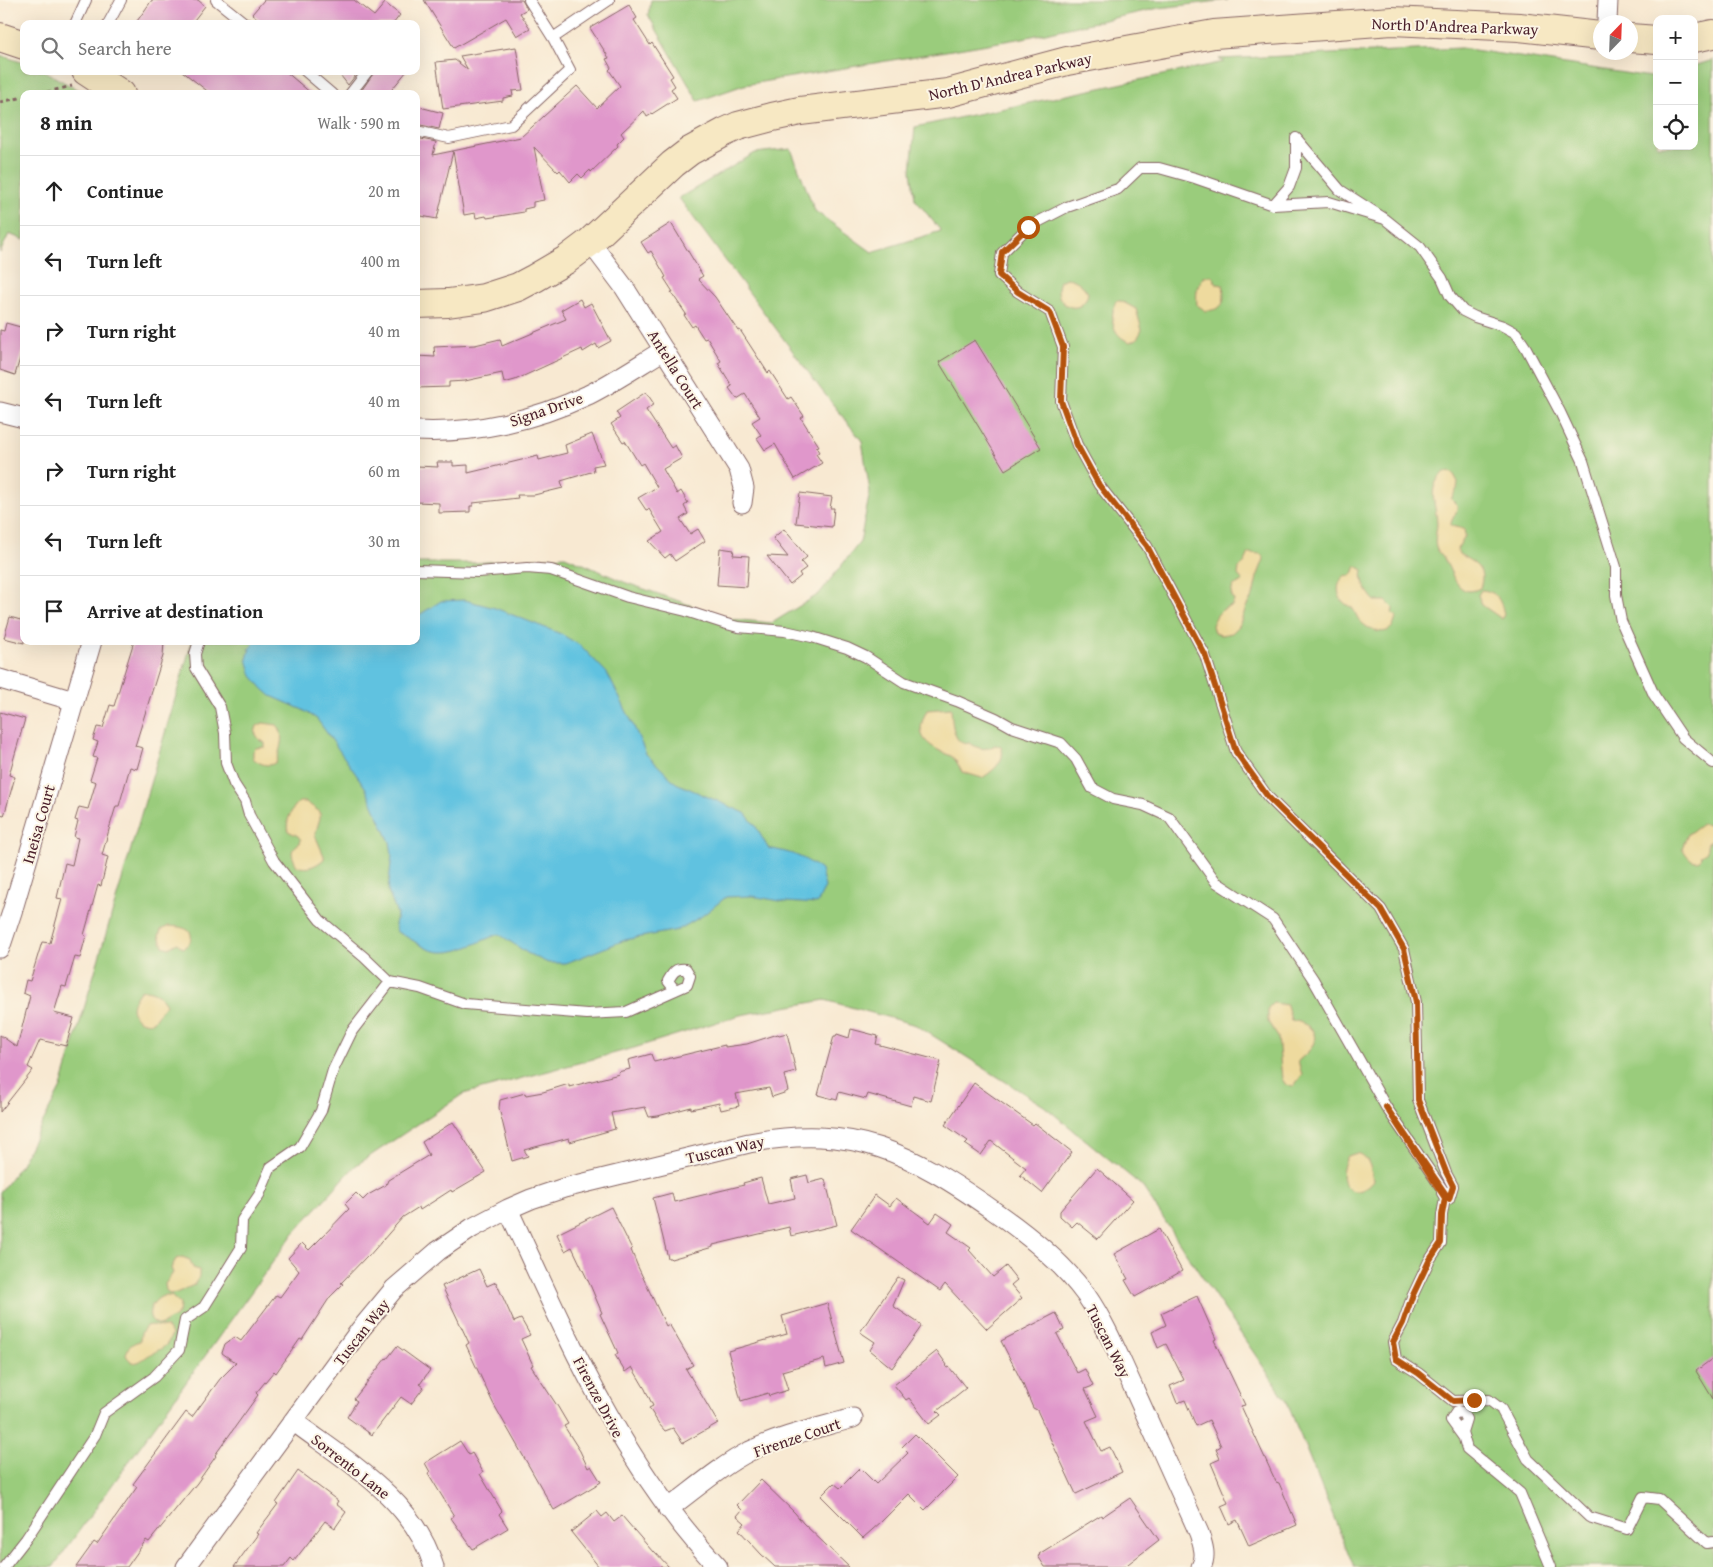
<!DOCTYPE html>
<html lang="en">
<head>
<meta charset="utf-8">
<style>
	:root { --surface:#fff; --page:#f6f6f6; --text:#222; --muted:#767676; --line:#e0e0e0 }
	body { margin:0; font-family:"Gentium Book Plus",serif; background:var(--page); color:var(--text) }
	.controls { position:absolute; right:15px; top:15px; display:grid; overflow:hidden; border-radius:10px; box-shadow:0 5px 20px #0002 }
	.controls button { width:45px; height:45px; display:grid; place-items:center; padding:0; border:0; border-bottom:1px solid var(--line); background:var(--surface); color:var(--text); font:25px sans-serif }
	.compass { position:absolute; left:1593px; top:15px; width:45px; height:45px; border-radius:50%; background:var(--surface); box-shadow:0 5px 20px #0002; rotate:23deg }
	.stop { position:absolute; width:15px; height:15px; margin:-11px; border:4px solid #b45309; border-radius:50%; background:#fff }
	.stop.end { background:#b45309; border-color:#fff; box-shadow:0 1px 5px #0008 }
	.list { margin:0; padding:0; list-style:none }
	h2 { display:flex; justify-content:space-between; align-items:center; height:65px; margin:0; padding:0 20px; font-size:21px }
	h2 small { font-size:16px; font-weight:400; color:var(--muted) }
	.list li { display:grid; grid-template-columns:32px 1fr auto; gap:15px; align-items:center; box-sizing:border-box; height:70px; padding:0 20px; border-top:1px solid var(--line) }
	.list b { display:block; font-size:19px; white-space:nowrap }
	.list em { font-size:16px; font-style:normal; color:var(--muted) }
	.icon { flex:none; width:28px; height:28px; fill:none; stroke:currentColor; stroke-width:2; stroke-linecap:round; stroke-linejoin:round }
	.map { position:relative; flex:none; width:1713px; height:1567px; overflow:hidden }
	.search { position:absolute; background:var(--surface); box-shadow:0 5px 20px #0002; left:20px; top:20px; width:400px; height:55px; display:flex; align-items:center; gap:12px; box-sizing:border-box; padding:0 18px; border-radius:10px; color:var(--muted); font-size:19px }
	.panel { position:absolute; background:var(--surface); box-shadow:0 5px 20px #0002; left:20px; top:90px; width:400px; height:555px; border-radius:10px }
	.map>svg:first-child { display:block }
	.green { fill:#9acc7c; stroke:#727654 }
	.sand { fill:#eeda9e; stroke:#9c7c64 }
	.water { fill:#61c2e0; stroke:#567086 }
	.building { fill:#e097cb }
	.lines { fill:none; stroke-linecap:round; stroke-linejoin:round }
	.lane-casing { stroke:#876665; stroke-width:12 }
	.street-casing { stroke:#876665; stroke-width:21 }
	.secondary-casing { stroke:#876665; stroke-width:30 }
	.path { stroke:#876665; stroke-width:3; stroke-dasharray:4 4; stroke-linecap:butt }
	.lane { stroke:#fff; stroke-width:10 }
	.street { stroke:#fff; stroke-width:19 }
	.secondary { stroke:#f7e8c3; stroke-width:28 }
	.route { stroke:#b45309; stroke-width:6 }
	.labels { text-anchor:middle; stroke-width:4; stroke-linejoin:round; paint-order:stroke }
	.street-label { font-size:16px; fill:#4a1f2b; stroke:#fcf5e5 }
</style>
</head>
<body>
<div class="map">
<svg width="1713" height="1567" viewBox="0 0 1713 1567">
	<rect width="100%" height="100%" fill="#fcf5e5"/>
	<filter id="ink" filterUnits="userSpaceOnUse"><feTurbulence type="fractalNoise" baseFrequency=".02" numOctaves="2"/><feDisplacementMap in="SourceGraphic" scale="10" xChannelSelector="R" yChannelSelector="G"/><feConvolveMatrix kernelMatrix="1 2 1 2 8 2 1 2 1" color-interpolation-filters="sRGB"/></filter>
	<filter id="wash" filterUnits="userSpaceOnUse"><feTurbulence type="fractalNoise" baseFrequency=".0096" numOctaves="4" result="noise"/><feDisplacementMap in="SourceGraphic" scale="20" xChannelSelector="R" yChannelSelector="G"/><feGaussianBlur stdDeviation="1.12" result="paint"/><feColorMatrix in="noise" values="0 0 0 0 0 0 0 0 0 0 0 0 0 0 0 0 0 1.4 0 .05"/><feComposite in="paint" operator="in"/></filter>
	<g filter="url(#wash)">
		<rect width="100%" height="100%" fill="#f8e9d2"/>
		<path class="green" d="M651,0H1228L1159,8L1023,38L744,85L698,101L648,15Z
			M1461,48L1657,78V146H1694V66L1713,60V1567H1354L1286,1400L1198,1271L1142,1186L1044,1106L916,1025L825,1000L740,1015L634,1048L463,1094L355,1166L293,1234L53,1567H0V1192L20,1166L61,1087L192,641H416V563H473L565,556L624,582L730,619L772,623L819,594L860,542L870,492L862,441L820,388L679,198L755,153L791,149L815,211L872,252L941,231L915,199L911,171L915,127L1224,62L1219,59Z
			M0,55L24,63V71H44L85,94H24V240L9,234L0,253Z"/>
		<path class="sand" d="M1205,276H1213L1216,284L1223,285C1225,302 1225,309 1206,311L1197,305C1196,293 1196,286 1205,276Z
			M1066,278C1076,279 1082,284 1088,293C1083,319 1050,306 1060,281Z
			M1116,301H1121L1136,309L1142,330L1137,339L1130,342C1112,336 1109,318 1116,301Z
			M1444,472L1453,473L1458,482L1457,489L1451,499L1457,505C1458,514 1450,519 1451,526L1464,529L1465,536L1457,549L1459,554C1474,563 1487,568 1480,588C1457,600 1453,572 1444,559C1442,555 1438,553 1437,550C1433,542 1437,531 1437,523C1436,502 1426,489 1444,472Z
			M1249,553L1261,554L1264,559L1257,577L1253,596L1247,605L1239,626L1232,633L1222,635L1214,633L1212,625C1217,614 1220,609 1232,606L1234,601L1231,594L1233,586L1243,581L1238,575L1239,568L1244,564Z
			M1356,566L1363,570C1360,580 1367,593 1375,601H1386L1393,608L1392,614L1396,616C1394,638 1373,634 1361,622C1357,619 1356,613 1353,609C1350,605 1351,608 1347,605C1336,598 1335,582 1346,575L1350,576L1353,574Z
			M1481,590C1497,591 1501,601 1504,614L1502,619L1482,605L1478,595Z
			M951,708C952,719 952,748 970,743C978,749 986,751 995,745L1001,747C1007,760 992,772 982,778L962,772C959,767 956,759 951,756C947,754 943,753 940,751C919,740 917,730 927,710Z
			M263,723L277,725C286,734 279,752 276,762C269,768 259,764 253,758V751L256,748L265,747V743L259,739L255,733L257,726Z
			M299,802H306L320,812V818L315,835L324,856V859C316,866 307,870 297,866C292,856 288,850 300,843L301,840L298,836L288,831C285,821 292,808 299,802Z
			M1702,824L1710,825L1713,828V840L1707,843V851L1701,855L1700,860C1691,864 1686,854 1682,848L1688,834Z
			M169,926C181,927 197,928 189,944L183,948L177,943L169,948L163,946L159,936L161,930Z
			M146,990C157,992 160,995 166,1004C162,1011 157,1014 153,1022C141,1025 129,1016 133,1003C134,999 138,995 140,991Z
			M1273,1003L1287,1005L1291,1020C1310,1023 1324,1035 1307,1053C1304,1056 1301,1058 1298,1061L1302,1075L1293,1087L1286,1085L1282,1079L1278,1037L1268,1022V1008Z
			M1357,1153C1370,1156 1371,1170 1373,1181C1355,1204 1331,1184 1348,1156Z
			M182,1257L190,1260L193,1268L199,1270V1277L194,1285L176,1293L169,1294L166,1290L165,1284L173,1273L171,1268L176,1259Z
			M171,1296L180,1304C180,1320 170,1316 162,1325C143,1323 148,1302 163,1296C165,1296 168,1296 171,1296Z
			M151,1325L167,1328L172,1334C167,1347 164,1347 153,1353C143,1357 135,1371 126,1355C128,1346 132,1343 140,1341L141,1333L146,1326Z"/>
		<path class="water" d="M465,600L495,608L561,634L581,646L607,673L632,722L646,754L676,783L745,813L755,825L768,848C792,853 801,855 821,870L825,887L817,904L786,902L751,896L726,897L702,916L678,930L625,940L566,963H548L527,953L499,934C476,942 453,959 428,949C417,944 409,937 397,932L395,925L397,914L388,891L392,854L390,842L365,787L317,719L303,710L271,696L263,689L252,676L247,659L250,648L255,641H416V617L441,601Z"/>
		<g id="blocks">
			<path class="building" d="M152,0H198L205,6L191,24H135Z
				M264,0H354L374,16L385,3L400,15L393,24H264L252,14Z
				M424,0H522L527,9L520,13L530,28L517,36L506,18L454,48Z
				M629,5L637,18L634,20L650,45L652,43L673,76L670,78L675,86L671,89L677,98L647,117L644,111L621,133L624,137L617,144L618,146L591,172L590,170L582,178L578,174L570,182L560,170L558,172L534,147L544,200L533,202V207L524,209V212L487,218L486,216L476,218L475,213L464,215L453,151L437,219L416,215V138L436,142L433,155L521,137L577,86L597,108L620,86L609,70L611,68L606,59L609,58L590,28Z
				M516,47L523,90L512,91L513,96L503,98V101L443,109L436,62L455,60L468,70L460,56Z
				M182,71H285L312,94H211Z
				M337,71H359L348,85Z
				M375,71H407L388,94H359Z
				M416,106L443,113L439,129L416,124Z
				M671,223L703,276L698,279L715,297L738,331L740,330L768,373L770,371L788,399L791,397L804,416L801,418L819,446L816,447L819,452L816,454L822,463L795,479L775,444L765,450L757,438L761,435L752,422L760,417L745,394L737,399L729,388L732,386L718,363L721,361L707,338L704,339L695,325L692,327L684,315L686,314L671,292H673L664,278L666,277L658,263L651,251L648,253L641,242Z
				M580,299L584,307L591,303L611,341L598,348L596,344L583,352L582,349L515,380L504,383L502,373L465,381L449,382V387L416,388V356L435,357L434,347L475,345L500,339L502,346L566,319L561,310Z
				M6,323L24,328V345L15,375L0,370V330L4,331Z
				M975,340L1041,448L1005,470L939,362Z
				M646,392L654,404L646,410L671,448L675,445L682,458L663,469L677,494L681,491L688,503L684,506L688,514L680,519L690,534L698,529L705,541L675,561L670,554L665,558L649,541L663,532L649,509L646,510L638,498L657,487L643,463L640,465L625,441L623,442L611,424L620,418L616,412Z
				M592,434L604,464L593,466L594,471L561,481L563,488L534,495H517L518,498L473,503V506H470V512L439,513V503L416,502V466L438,467L437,462H453V466L468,465V473L538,456L539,460L567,453L565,445Z
				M800,493L832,497L830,508H834L832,527L796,523Z
				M784,529L807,557L801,562L806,568L799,573L801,576L790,585L767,556L788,557L773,538Z
				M720,548L734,550L733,555L749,556L747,587L717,585Z
				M10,617L24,621V643L4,638Z
				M134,641H164L163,656L135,746L143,748L137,769L130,767L119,806H116L110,826L102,855L108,857L101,886L98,885L84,935L86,936L80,958L75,957L66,987L62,986L54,1013L74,1018L66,1046L40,1040L28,1067L33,1070L0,1112V1035L17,1047L30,996L23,993L26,980L30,981L42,942L50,943L62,899L57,898L65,863L72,865L78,838L74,837L78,821L75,820L79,807L88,809L96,782L90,780L97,758L93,757L98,742L93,740L97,727L103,728L110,705L114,706Z
				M0,712L25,719L9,775L15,777L4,816L0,815Z
				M851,1029L878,1036L876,1044L941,1061L931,1101L913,1096L911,1106L868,1094L866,1099L839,1092L837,1100L818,1095L834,1036H836L837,1034L849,1038Z
				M787,1033L796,1072L784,1075L788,1091L784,1093L772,1097L769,1088L736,1094L739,1106L721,1110L719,1103L691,1109V1107L658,1116L649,1117L645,1107L611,1113L615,1129L570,1142L569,1138L524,1150L528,1156L512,1161L499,1108L500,1100L525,1093L526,1095L543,1092L569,1084V1087L619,1074L618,1072L630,1069L628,1060L651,1054L654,1062L725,1045V1047L747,1044L778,1034L779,1035Z
				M974,1083L1033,1125L1035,1123L1072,1152L1042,1193L1020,1175L1026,1168L991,1141L981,1155L965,1144L968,1141L945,1125Z
				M453,1122L486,1172L452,1192L451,1190L420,1210L419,1207L403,1217L368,1257L367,1256L341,1283L343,1284L330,1297L302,1340L300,1339L276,1373L274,1371L256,1393L258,1395L215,1455L216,1456L197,1483L149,1542L146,1540L127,1567H76L94,1542L97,1544L137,1487L133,1484L186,1412L192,1417L220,1379L236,1363L222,1353L225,1344L235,1337L241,1341L276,1295L280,1297L299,1271L288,1258L302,1243L309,1250L321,1238L349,1209L345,1204L356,1193L363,1200L368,1195L386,1185L388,1180L429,1155L422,1142Z
				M1097,1168L1133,1200L1098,1239L1077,1222L1072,1227L1060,1216V1211Z
				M807,1175L809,1183L825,1179L837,1225L791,1236L789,1227L713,1245V1247L671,1259L670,1258H668L653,1198L672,1193L674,1202L744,1185L743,1183L761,1178L768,1204L795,1198L791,1179Z
				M875,1195L890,1206L896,1198L930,1223L937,1213L953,1224L948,1232L971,1248L969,1250L993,1277L1006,1266L1017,1280L1011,1285L1022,1298L987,1329L945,1284L940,1291L851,1229Z
				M611,1207L632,1249L631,1250L638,1267L666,1326L669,1324L693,1365L686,1369L718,1423L683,1443L673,1428L665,1431L659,1424L649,1408L653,1406L645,1389L632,1367L625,1372L615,1355L618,1353L600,1314L602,1313L591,1287L572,1247L565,1251L557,1234Z
				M1159,1229L1182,1271L1135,1297L1125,1280L1128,1279L1114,1254Z
				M479,1269L487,1286L496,1282L514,1322L521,1319L530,1335L521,1339L533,1365L531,1366L558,1407L568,1424L564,1426L580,1451L588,1468L591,1466L601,1482L554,1510L493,1403L466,1345L469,1343L442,1286Z
				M898,1277L904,1280L893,1306L920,1324L921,1327L892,1368L870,1350L875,1342L860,1332Z
				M1197,1296L1216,1339L1214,1340L1245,1405L1241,1406L1276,1482L1279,1483L1297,1525L1249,1546L1237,1520L1229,1524L1221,1506L1228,1503L1211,1463L1220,1459L1216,1449L1221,1446L1209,1420L1196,1426L1185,1400L1177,1403L1170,1386L1184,1380L1166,1344L1158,1348L1152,1332L1166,1325L1161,1313Z
				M827,1303L844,1363L826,1368L824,1359L782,1371L788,1390L769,1396L768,1393L741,1401L728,1351L787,1334L782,1316Z
				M1056,1313L1064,1330L1057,1334L1077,1373L1085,1369L1093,1386L1085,1389L1098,1416L1086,1421L1101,1451L1110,1447L1122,1472L1076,1494L1037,1410L1033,1408L1022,1382L1001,1341Z
				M397,1346L430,1370L420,1384L424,1387L411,1404L401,1397L372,1435L347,1417L357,1401L354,1399L386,1358L387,1359Z
				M937,1351L947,1365L946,1366L947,1368L949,1367L966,1388L937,1411L941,1415L929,1424L909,1398L906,1400L894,1385Z
				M1713,1358V1399L1696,1371Z
				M915,1434L958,1477L925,1510L909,1494L881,1522L863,1538L821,1496L834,1483L840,1488L860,1468L876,1484L908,1453L902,1447Z
				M460,1441L469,1455L472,1453L483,1472L480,1474L502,1511L499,1514L508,1528L473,1549L451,1518L454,1516L428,1473L430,1472L425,1463Z
				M298,1471L338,1501L336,1504L346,1512L335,1528L325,1521L294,1561L291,1558L284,1567H234L258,1534L256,1533L278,1504L276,1503Z
				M761,1480L795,1513L803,1523L849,1567H775L761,1554L739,1530L745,1523L737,1516L742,1510L737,1505Z
				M1130,1498L1159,1540L1124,1567H1045L1038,1556L1040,1555L1039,1554L1101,1515L1102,1517Z
				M597,1511L602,1517L607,1513L614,1522L622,1516L653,1552L654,1551L669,1567H599L571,1532Z"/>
		</g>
	</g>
	<g filter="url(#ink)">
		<use href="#blocks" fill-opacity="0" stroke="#876665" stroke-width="1"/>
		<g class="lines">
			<g class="lane-casing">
				<path id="lane" d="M216,0L246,24
					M75,24L86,0
					M108,24L121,0
					M553,38L609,0
					M305,71L332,94
					M350,94L368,71
					M416,131L449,138L511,125L570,70L553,38L529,0
					M1296,138V168L1289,187L1273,205L1195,178L1159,168H1140L1118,189L1067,207L1028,227L1002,253L999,275L1018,292L1050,312L1063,347L1061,401L1077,445L1099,485L1147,546L1205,655L1236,752L1268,797L1381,909L1404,949L1416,1002L1418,1100L1446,1173L1453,1186L1449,1199
					M1273,205L1329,202L1385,219L1340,190L1296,138
					M1385,219L1420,247L1442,278L1450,296L1463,311L1475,317L1503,326L1516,333L1526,348L1560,412L1583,461L1616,567V595L1621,621L1654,695L1683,738L1713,763
					M416,570L478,572L527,568L551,570L628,597L686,611L723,623L738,627L785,631L812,637L847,648L866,657L904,682L957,701L996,718L1012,727L1061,743L1076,759L1092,788L1113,799L1143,805L1169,817L1216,882L1273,919L1313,979L1386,1107L1449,1199
					M390,982L420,988L465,1004L587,1014L626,1012L687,985L690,976L686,969C675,968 673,972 668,981L675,990
					M1442,1193L1445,1198L1442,1215L1441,1243L1429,1261L1412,1297L1403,1323L1393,1342L1396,1359L1418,1373L1453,1401L1489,1400L1501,1409L1528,1459L1589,1517L1627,1529L1643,1497L1659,1499L1707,1543L1713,1542
					M1464,1438L1451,1420L1457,1411L1462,1412L1466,1419L1462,1432L1467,1449L1520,1493L1551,1567
					M4,1567L26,1539L95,1435L104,1413L154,1377L179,1350L185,1320L204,1307L241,1248L242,1220L259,1195L271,1167L300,1147L321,1111L333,1070L352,1031L390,982L364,957L320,920L274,861L249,815L245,801L234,784L226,763L225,733L220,707L196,668L195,654L199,641"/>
			</g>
			<g class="street-casing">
				<path id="street" d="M1607,22L1608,0
					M590,242L624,287L739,469L744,488L742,503
					M0,412L24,418
					M416,431C475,434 535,420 588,395C614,382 639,365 664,350
					M0,679L74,701
					M0,948L12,912L92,641
					M508,1209C567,1336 620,1463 718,1567
					M293,1421C346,1461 414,1499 434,1567
					M668,1509C695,1489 721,1466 750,1451C783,1435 818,1428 853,1418
					M186,1567L360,1330L394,1289L438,1251L472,1228L508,1209L531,1199L564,1188L749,1143C854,1123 911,1153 994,1211C1028,1235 1061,1261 1086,1295C1106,1324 1119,1357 1134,1389C1156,1437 1177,1485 1199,1533C1203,1545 1207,1556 1201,1567"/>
			</g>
			<g class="secondary-casing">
				<path id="secondary" d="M0,37L24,45
					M1630,38L1657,40
					M1694,38L1713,34
					M86,71L121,94
					M416,304L448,303L484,298L518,287L535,278L566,260L590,242L673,164L690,151L725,132L738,126L772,117L800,111L948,93L1067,61L1214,34L1392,21L1519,27L1600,36"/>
			</g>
			<path class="path" d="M39,94L72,86
				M0,102L24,97"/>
			<use href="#lane" class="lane"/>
			<use href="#street" class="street"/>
			<use href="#secondary" class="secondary"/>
		</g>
	</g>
	<g class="lines" filter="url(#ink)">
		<path class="route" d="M1028,227L1002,252L999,275L1018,292L1050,312L1063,347L1061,401L1077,445L1099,485L1147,546L1205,655L1236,752L1268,797L1381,909L1404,949L1416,1002L1418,1100L1446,1172L1453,1186L1449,1199L1386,1107L1445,1198L1442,1215L1441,1243L1429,1261L1412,1297L1403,1323L1393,1342L1396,1359L1418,1373L1453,1401L1474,1400"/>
	</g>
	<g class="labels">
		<g class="street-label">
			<text transform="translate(1455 26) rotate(2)" y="6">North D'Andrea Parkway</text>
			<text transform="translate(1010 76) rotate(-13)" y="6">North D'Andrea Parkway</text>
			<text transform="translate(676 369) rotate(58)" y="6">Antella Court</text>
			<text transform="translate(546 409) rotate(-19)" y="6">Signa Drive</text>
			<text transform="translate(38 824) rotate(-74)" y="6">Ineisa Court</text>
			<text transform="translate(725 1149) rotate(-13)" y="6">Tuscan Way</text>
			<text transform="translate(361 1332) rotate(-52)" y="6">Tuscan Way</text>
			<text transform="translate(1109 1341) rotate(63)" y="6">Tuscan Way</text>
			<text transform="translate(599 1397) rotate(62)" y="6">Firenze Drive</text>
			<text transform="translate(797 1437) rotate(-19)" y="6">Firenze Court</text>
			<text transform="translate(351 1466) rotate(38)" y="6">Sorrento Lane</text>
		</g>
	</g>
</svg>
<div class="controls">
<button>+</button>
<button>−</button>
<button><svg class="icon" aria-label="locate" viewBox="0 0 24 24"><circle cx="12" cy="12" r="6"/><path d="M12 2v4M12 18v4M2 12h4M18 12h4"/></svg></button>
</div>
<svg class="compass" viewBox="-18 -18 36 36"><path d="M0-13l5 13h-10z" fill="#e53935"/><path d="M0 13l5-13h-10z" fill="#767676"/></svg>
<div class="stop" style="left:1028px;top:227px"></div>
<div class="stop end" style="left:1474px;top:1400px"></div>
<div class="search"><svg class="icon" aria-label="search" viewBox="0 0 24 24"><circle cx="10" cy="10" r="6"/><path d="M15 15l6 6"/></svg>Search here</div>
<section class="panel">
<h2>8 min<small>Walk · 590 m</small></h2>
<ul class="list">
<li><svg class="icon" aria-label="ahead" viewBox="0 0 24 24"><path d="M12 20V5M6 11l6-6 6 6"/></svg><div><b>Continue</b></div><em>20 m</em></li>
<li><svg class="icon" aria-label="left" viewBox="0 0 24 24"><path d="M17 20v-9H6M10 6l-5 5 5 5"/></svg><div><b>Turn left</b></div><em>400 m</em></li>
<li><svg class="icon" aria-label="right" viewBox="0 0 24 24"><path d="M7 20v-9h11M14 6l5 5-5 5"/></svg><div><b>Turn right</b></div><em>40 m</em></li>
<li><svg class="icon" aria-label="left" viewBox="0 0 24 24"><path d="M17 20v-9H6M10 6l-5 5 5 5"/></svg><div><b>Turn left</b></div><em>40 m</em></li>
<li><svg class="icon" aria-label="right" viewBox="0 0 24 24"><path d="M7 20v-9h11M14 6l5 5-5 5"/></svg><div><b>Turn right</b></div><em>60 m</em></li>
<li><svg class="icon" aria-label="left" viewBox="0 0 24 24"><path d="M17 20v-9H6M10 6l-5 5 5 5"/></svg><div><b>Turn left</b></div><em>30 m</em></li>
<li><svg class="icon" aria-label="arrive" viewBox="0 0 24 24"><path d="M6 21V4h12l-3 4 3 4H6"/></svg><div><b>Arrive at destination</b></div></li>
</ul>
</section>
</div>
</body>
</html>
